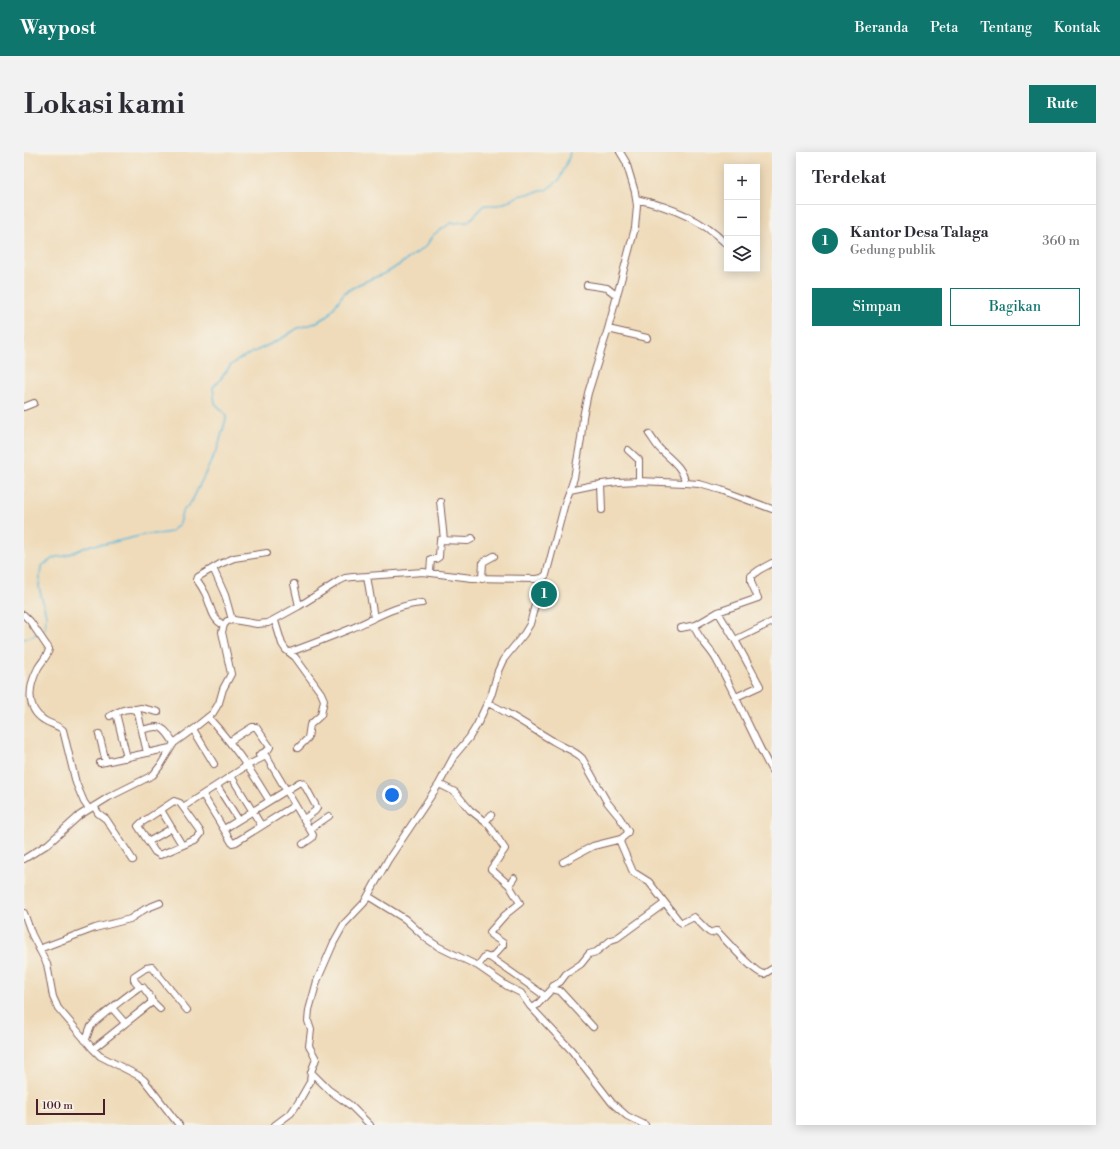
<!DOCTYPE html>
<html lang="id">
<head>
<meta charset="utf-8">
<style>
	:root { --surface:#fff; --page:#f2f2f3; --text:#2b2b33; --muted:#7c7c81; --line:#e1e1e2; --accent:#0f766e }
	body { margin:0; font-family:"Libre Bodoni",serif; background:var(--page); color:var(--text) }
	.controls { position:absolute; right:12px; top:12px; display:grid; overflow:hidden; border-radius:0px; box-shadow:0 2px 10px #0003 }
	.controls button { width:36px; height:36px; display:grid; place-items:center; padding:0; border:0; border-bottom:1px solid var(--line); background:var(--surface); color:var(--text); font:20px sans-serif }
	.scale { position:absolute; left:12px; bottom:10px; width:69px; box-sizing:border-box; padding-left:4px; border:2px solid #4a1f2b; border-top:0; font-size:11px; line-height:14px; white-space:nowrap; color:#4a1f2b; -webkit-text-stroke:3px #f7f3e8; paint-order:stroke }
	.you { position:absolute; left:368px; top:643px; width:14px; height:14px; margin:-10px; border:3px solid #fff; border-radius:50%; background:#1a73e8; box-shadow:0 0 0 6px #1a73e833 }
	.badge { display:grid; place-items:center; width:26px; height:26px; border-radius:50%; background:var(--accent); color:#fff; font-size:13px; font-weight:700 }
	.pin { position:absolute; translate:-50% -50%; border:2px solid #fff; box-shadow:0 1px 4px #0006 }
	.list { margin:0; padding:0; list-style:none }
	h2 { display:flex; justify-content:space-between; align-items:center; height:52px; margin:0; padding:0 16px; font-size:17px }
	h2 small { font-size:13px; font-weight:400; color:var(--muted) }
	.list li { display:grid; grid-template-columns:26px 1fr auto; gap:12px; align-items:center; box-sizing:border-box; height:72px; padding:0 16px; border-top:1px solid var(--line) }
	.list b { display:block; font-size:15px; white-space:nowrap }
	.list p { margin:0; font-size:13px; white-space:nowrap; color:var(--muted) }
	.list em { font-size:13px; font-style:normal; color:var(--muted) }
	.actions { display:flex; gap:8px; padding:12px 16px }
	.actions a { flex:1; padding:9px 0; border:1px solid var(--accent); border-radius:0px; text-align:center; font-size:14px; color:var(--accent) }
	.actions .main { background:var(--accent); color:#fff }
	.icon { flex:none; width:22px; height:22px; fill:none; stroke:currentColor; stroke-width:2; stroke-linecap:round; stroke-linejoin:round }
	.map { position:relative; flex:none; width:748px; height:973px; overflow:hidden; border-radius:0px }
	header { display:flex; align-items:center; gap:24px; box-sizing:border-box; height:56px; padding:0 20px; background:var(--accent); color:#fff }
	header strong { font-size:19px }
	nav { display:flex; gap:22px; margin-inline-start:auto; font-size:14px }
	.intro { display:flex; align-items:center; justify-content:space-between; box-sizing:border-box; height:96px; padding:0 24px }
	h1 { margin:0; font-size:28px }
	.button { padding:10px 18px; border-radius:0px; background:var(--accent); color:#fff; font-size:14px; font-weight:700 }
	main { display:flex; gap:24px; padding:0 24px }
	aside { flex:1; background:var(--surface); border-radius:0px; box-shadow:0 2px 10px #0003 }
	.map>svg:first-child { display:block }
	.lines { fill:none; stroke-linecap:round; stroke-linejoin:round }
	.stream { stroke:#5db9db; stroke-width:1.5 }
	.minor-casing { stroke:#84615d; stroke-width:8 }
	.minor { stroke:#fff; stroke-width:6 }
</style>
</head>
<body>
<header>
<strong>Waypost</strong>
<nav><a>Beranda</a><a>Peta</a><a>Tentang</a><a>Kontak</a></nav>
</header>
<div class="intro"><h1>Lokasi kami</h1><a class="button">Rute</a></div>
<main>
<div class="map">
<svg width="748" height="973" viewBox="0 0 748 973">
	<rect width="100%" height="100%" fill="#f7f3e8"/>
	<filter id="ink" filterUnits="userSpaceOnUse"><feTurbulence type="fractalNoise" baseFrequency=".025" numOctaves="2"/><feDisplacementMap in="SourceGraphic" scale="8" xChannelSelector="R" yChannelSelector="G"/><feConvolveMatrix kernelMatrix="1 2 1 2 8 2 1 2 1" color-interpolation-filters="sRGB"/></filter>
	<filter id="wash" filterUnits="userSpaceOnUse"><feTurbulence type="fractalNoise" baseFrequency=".012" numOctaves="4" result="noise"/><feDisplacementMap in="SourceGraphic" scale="16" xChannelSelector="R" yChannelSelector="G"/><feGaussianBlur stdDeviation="0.9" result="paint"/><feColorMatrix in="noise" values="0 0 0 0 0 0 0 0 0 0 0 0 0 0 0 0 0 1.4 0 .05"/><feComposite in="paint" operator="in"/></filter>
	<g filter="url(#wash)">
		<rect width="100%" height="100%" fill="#efdbba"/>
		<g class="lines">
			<path class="stream" d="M16,480L21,477L22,463L15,435L17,414L32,405L41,404L67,393L81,392L124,382H135L147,380L155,372L158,360L168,349L194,295L202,267V263L191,251L189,235L195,229L207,213L217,206L257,187L274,176L289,172L304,164L320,141L335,132L364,120L387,105L402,94L409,83L427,71L444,70L461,53H474L483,50L494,44L522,38L535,28L544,8L546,0
				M0,487L13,482"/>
		</g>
	</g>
	<g filter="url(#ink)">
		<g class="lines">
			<g class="minor-casing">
				<path id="minor" d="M612,47C644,54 677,67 700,90
					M563,133L583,136L592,143
					M584,177L623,186
					M0,255L10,251
					M625,282C629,287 632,293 636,297C646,307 660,316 661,331
					M604,298L615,308V329
					M577,332L578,358
					M546,338L570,333L594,330L615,329L661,331L675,332L697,338L748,357
					M416,349L420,388
					M748,411L735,418L727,424V430L734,446L694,460L672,473L671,476C675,488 687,497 693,509C713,545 728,583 748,619
					M189,416L201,443L208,468
					M406,420L407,407H412L415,405L416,388L444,389L448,387V386
					M343,424L350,466
					M458,427L459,410L470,404
					M270,432L275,454
					M694,460L711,488L736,534L712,545
					M0,463L6,469L25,497C24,504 18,509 14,516C5,533 1,556 20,568C26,572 33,573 39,578L52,631L60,650L65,657
					M251,469L258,492L262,498L271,505L297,541L300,548L297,563L286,573L284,586L274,596
					M200,473C187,468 187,452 181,441C179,437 176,432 173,428L174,425L196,412L210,406L243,401
					M657,476L672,473
					M711,488L748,470
					M266,500C286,493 306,485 326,477C350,467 371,453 398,451
					M464,551C487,562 507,576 529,589C538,595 550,598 558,606L583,650L596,666L604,679L603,682L598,686L596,690L609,720L625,730L655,769L658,771L670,765L685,780L687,781L691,779H693C702,788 731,822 740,822L748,817
					M112,557L117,556L134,560
					M92,561L103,606
					M184,565C208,591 227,618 245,648
					M169,577L190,612
					M118,578C137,572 139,574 150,591
					M75,582L82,610
					M206,589L228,575H232L246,595L244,598L235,603
					M123,601L146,596
					M76,611L123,601L114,561C109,552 93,560 86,564
					M207,624L237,673
					M415,632L431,640L446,658L465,673L481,697L467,717L485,733
					M193,634L214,667
					M179,643L208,691L212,690L271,653
					M150,649L156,651L176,679L177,682L173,687L136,703L131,700L114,674L117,671Z
					M70,654L74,661L82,667L109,708
					M159,655L224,613L242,604L289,683L288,686L279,692
					M137,658L158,693
					M461,670L467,663
					M200,677L276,630L280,632L293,656L291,659L280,667
					M286,677L305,664
					M124,690L148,676
					M0,707L24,692L56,663L85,645L129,623L136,614L150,591L169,577L189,561L195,551L199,537L207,522L198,480L200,473L203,469L210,468L233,472L244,471L275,454L315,429L321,426L329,425L399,420L448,426L513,427L518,426L522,423L541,351L546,338L550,326L557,287L559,265L564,241L584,177L611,76L613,54L611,40L602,10L596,0
					M539,710L569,694L597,687
					M344,744L381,767L403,787L415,795L454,814L483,834L497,841L506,854L548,899L588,951L603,964L621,973
					M0,761L8,783L23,812L29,845L34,856L69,897L76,904L115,924L120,928L155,973
					M15,797L71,776L106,767L121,757L136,751
					M467,806L479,793V791L467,783L466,780L481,763L496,751L485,733L490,726
					M454,814L461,804L467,806L521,844
					M116,835L110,828V824L122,816L128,815L163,858
					M528,837L536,839L569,875
					M128,849L136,857
					M88,856L101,871
					M508,856L513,853L528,837L529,834L536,830L542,822L557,812L565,802L572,800L587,788L593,786L641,751
					M61,888C64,884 64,881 66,876C70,868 106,842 115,835H119L127,846V851L69,897
					M287,920L305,938L326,953L346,973
					M251,973L267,961L274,951L286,930L287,920L292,907L285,894L287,878L284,869L285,858L293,829L310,790L320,772L340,751L364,708L415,632L430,604L445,586L453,573L468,541L474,519L479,508L500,482L506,472L518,426"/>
			</g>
			<use href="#minor" class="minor"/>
		</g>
	</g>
</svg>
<div class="controls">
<button>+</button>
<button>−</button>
<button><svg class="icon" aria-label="layers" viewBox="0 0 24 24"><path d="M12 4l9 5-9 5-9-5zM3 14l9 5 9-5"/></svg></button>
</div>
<div class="scale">100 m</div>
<div class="you"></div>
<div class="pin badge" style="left:520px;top:442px">1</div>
</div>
<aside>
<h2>Terdekat<small></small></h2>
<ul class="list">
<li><span class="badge">1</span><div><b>Kantor Desa Talaga</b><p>Gedung publik</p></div><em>360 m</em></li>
</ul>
<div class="actions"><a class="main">Simpan</a><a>Bagikan</a></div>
</aside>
</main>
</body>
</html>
